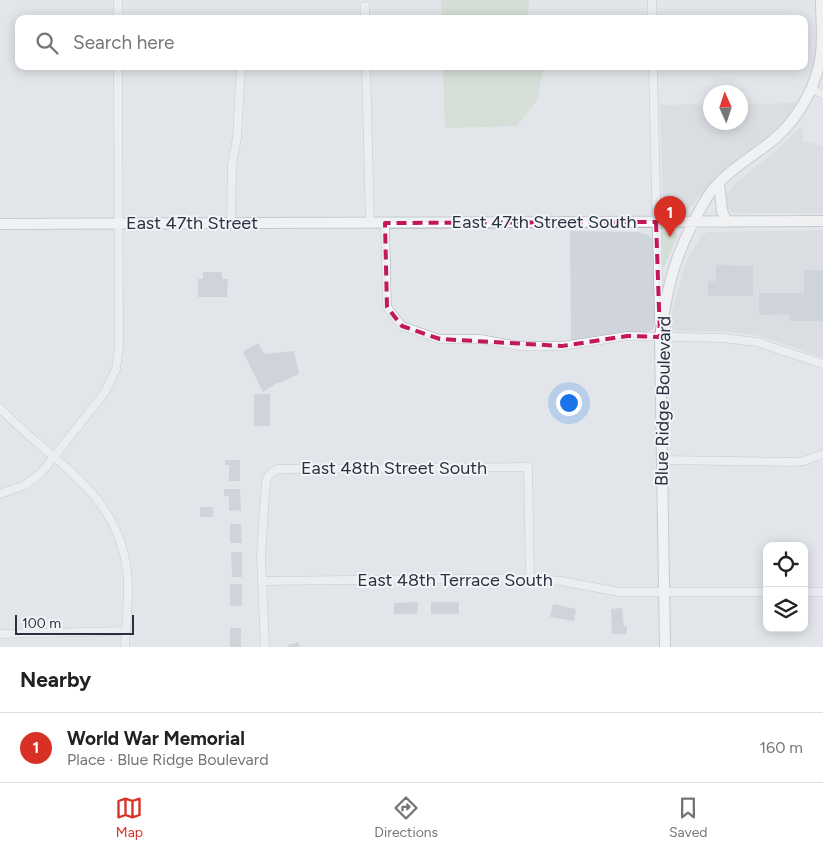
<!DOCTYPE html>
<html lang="en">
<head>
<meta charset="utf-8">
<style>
	:root { --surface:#fff; --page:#f2f2f2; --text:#222; --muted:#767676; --line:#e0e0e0; --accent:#d93025 }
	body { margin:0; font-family:Figtree,sans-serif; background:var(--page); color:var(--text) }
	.controls { position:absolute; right:15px; bottom:15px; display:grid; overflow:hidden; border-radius:10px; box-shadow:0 2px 12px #0003 }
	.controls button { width:45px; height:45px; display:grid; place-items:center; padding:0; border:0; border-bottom:1px solid var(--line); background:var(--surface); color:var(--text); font:25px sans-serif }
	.compass { position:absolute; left:703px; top:85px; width:45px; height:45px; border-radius:50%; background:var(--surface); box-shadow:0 2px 12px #0003; rotate:357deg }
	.scale { position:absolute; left:15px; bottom:12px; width:119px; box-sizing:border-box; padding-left:5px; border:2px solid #2a3242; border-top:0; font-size:14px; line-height:18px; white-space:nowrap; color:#2a3242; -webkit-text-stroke:4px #f2f4f8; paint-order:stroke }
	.you { position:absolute; left:568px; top:402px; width:18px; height:18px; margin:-12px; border:4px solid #fff; border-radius:50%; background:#1a73e8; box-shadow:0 0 0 8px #1a73e833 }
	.badge { display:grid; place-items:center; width:32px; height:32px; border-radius:50%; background:var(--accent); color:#fff; font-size:16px; font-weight:700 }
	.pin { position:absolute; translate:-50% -41px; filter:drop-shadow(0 1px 2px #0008) }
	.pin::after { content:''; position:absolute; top:26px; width:18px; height:15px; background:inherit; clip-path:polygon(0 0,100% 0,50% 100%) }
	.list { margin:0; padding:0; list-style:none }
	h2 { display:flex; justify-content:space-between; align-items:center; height:65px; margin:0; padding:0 20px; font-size:21px }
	h2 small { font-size:16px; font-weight:400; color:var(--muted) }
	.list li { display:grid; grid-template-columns:32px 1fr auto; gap:15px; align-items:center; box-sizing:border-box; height:70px; padding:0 20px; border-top:1px solid var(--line) }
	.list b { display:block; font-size:19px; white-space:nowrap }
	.list p { margin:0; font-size:16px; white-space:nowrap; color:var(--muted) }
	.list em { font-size:16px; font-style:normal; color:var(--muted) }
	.icon { flex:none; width:28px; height:28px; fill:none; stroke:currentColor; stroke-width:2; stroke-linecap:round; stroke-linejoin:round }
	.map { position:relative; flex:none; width:823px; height:647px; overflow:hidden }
	.search { position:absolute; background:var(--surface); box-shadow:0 2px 12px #0003; left:15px; right:15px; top:15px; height:55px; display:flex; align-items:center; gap:12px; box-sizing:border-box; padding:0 18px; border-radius:10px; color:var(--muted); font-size:19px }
	.sheet { height:135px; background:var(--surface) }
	nav { display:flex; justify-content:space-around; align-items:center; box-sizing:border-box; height:70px; border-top:1px solid var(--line); background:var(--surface); font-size:14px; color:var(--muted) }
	nav a { display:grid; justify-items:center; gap:2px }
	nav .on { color:var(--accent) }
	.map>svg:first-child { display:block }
	.built { fill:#d0d4dc }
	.green { fill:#c7d4c3 }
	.building { fill:#b9bec7 }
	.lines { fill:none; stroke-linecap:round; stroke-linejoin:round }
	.street-casing { stroke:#a7acb4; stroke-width:9 }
	.secondary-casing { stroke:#a7acb4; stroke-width:12 }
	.street { stroke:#f5f6f8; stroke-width:8 }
	.secondary { stroke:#fff; stroke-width:10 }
	.marked { fill:none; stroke:#c2185b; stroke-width:4; stroke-dasharray:10 6; stroke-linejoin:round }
	.labels { text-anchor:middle; stroke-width:4; stroke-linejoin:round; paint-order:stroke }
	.street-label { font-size:18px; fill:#2a3242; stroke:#f2f4f8 }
</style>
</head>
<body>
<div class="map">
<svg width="823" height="647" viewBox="0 0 823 647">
	<rect width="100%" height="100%" fill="#e2e5ea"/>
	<path class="built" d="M798,103L789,117L768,137L741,155L717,176L685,213L677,215L670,213L666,209L663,201L660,105L710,104V122H740L741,104Z
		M802,126L803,141L823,146V213H734L726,209L725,195L735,184L772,154Z
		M823,230V358L793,347L755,335L729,332L679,331L674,330L670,326V320L685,264L701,236L708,232H716Z
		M570,231L638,232L646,234L651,237L655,251V320L654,327L652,330L645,332L617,333L571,341Z"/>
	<path class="green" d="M441,0H529L528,19H442Z
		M443,66H544L537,100L517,126L445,128Z
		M664,232H676L678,234L666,263L664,266H661L662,248L660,233Z"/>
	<path class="building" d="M716,265L753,266V296H708V281H716Z
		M804,270H823V321H790V314L759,315V293H804Z
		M203,272H222V279H228L227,297H198V279H203Z
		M258,343L264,354L294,351L299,374L279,383L278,382L263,392L243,352Z
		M254,394H270V426H254Z
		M225,460H240V481H229V465H225Z
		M224,489H240L241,510L229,511V496H224Z
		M200,507H213V517H200Z
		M230,524H241L242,543H230Z
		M231,552H242V577H232Z
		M230,584H242V606H230Z
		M418,602L417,614H394V603Z
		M431,602H459V614H431Z
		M553,604L576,609L574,621L550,617Z
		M622,608L624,626H627V634H612L611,609Z
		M230,628H241V647H230Z
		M298,642L300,647H288V645Z"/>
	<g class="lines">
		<g class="street-casing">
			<path id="street" d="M118,0V19
				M652,0V19
				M365,6V19
				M366,66L370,223
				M653,66L659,322
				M811,89L823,94
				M231,223L232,165L237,138L241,66
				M385,223L387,307L402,326L440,339H481L520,346H562L627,336L722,338L757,342L823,364
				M0,408C50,462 117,489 127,571C130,592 126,625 125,647
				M661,460L794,462L804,461L823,454
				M0,494L25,485L42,472L105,392L116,369L119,347L118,66
				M262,581L530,578L561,581L619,592H767
				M804,592H823
				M0,634L126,631
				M265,647L261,556L266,481L269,475L277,469L528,467L530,578"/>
		</g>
		<g class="secondary-casing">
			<path id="secondary" d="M719,183L722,211L727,222
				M0,224L823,221
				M665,647L660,337C667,292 672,262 694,221C700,210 705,199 713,189C730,169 752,157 772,141C798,120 817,86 821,53C823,36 821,17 821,0"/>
		</g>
		<use href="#street" class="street"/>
		<use href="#secondary" class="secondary"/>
	</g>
	<path d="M0 0H823V647H0ZM656,222L660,337L627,336L562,346L440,339L402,326L387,307L385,223Z" fill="#e2e5ea" fill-opacity=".55" fill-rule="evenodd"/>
	<path class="marked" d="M656,222L660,337L627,336L562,346L440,339L402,326L387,307L385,223Z"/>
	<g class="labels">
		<g class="street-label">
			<text x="544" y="228">East 47th Street South</text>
			<text x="192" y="229">East 47th Street</text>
			<text transform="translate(663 401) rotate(-89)" y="6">Blue Ridge Boulevard</text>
			<text x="394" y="474">East 48th Street South</text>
			<text x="455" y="586">East 48th Terrace South</text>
		</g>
	</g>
</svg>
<div class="controls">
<button><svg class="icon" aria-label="locate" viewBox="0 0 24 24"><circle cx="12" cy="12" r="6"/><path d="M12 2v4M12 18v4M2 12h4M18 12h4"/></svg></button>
<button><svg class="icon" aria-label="layers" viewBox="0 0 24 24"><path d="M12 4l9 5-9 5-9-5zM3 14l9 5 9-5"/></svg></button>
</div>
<svg class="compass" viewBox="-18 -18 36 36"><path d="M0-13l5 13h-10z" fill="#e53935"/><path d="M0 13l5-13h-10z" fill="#767676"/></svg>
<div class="scale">100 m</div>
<div class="you"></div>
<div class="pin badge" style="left:670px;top:237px">1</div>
<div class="search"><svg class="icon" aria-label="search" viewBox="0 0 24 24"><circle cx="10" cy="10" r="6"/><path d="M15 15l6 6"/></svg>Search here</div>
</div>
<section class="sheet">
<h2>Nearby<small></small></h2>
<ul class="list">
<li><span class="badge">1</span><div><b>World War Memorial</b><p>Place · Blue Ridge Boulevard</p></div><em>160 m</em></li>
</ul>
</section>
<nav>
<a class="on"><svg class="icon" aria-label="map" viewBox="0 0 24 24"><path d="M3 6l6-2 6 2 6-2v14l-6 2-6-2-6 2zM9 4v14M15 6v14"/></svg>Map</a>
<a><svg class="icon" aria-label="directions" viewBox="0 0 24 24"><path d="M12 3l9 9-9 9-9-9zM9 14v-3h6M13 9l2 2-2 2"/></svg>Directions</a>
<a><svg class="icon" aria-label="saved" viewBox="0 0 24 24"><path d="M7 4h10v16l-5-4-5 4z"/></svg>Saved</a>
</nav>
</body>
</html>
